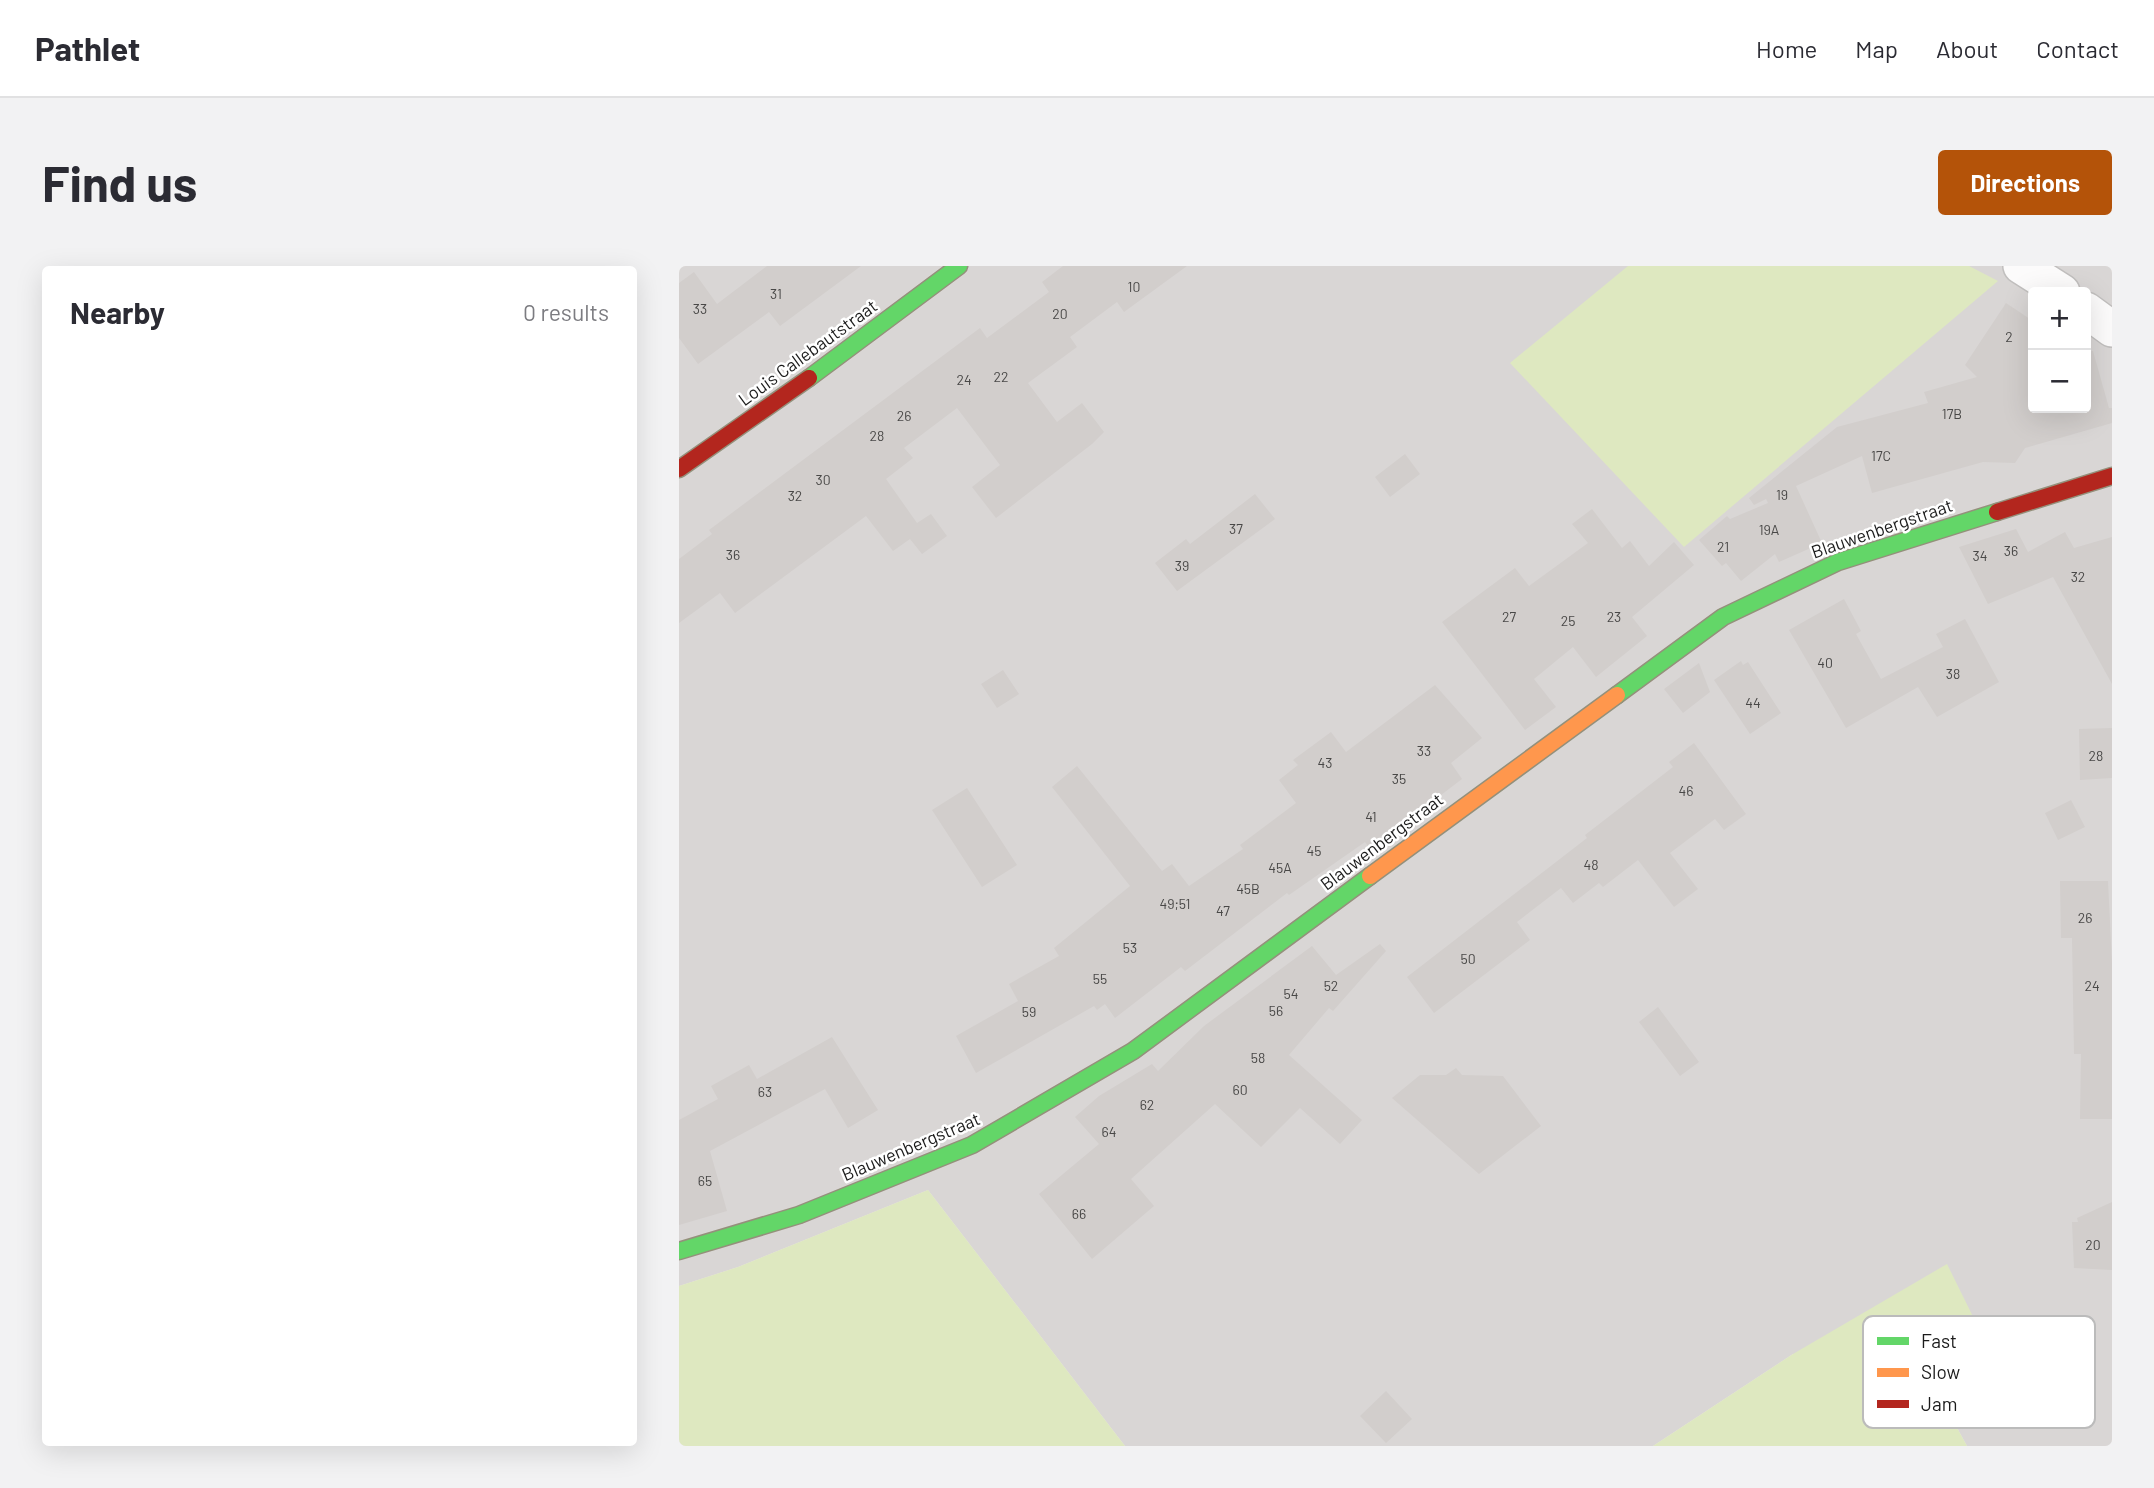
<!DOCTYPE html>
<html lang="en">
<head>
<meta charset="utf-8">
<style>
	:root { --surface:#fff; --page:#f2f2f3; --text:#2b2b33; --muted:#7c7c81; --line:#e1e1e2; --accent:#b45309 }
	body { margin:0; font-family:Barlow,sans-serif; background:var(--page); color:var(--text) }
	.controls { position:absolute; right:21px; top:21px; display:grid; overflow:hidden; border-radius:7px; box-shadow:0 7px 28px #0002 }
	.controls button { width:63px; height:63px; display:grid; place-items:center; padding:0; border:0; border-bottom:2px solid var(--line); background:var(--surface); color:var(--text); font:35px sans-serif }
	.list { margin:0; padding:0; list-style:none }
	h2 { display:flex; justify-content:space-between; align-items:center; height:91px; margin:0; padding:0 28px; font-size:30px }
	h2 small { font-size:23px; font-weight:400; color:var(--muted) }
	.map { position:relative; flex:none; width:1433px; height:1180px; overflow:hidden; border-radius:7px }
	header { display:flex; align-items:center; gap:42px; box-sizing:border-box; height:98px; padding:0 35px; background:var(--surface); border-bottom:2px solid var(--line) }
	header strong { font-size:33px }
	nav { display:flex; gap:38px; margin-inline-start:auto; font-size:24px }
	.intro { display:flex; align-items:center; justify-content:space-between; box-sizing:border-box; height:168px; padding:0 42px }
	h1 { margin:0; font-size:49px }
	.button { padding:18px 32px; border-radius:7px; background:var(--accent); color:#fff; font-size:24px; font-weight:700 }
	main { display:flex; gap:42px; padding:0 42px }
	aside { flex:1; background:var(--surface); border-radius:7px; box-shadow:0 7px 28px #0002 }
	.map>svg:first-child { display:block }
	.residential { fill:#d9d6d5; fill-rule:evenodd }
	.grass { fill:#dee8c0 }
	.building { fill:#d2cecc }
	.lines { fill:none; stroke-linecap:round; stroke-linejoin:round }
	.street-casing { stroke:#c1bfbe; stroke-width:38 }
	.fast-casing { stroke:#94907b; stroke-width:19 }
	.slow-casing { stroke:#94907b; stroke-width:19 }
	.jam-casing { stroke:#94907b; stroke-width:19 }
	.street { stroke:#fcfbfb; stroke-width:35 }
	.fast { stroke:#63d668; stroke-width:16 }
	.slow { stroke:#ff974d; stroke-width:16 }
	.jam { stroke:#b3261e; stroke-width:16 }
	.labels { text-anchor:middle; stroke-width:5; stroke-linejoin:round; paint-order:stroke }
	.number-label { font-size:14px; fill:#494847 }
	.street-label { font-size:18px; fill:#1b1b1b; stroke:#fff }
	.key { fill:#fff; stroke:#bbb; stroke-width:2 }
	.key-label { font-size:19px; fill:#1b1b1b }
</style>
</head>
<body>
<header>
<strong>Pathlet</strong>
<nav><a>Home</a><a>Map</a><a>About</a><a>Contact</a></nav>
</header>
<div class="intro"><h1>Find us</h1><a class="button">Directions</a></div>
<main>
<aside>
<h2>Nearby<small>0 results</small></h2>
<ul class="list">
</ul>
</aside>
<div class="map">
<svg width="1433" height="1180" viewBox="0 0 1433 1180">
	<rect width="100%" height="100%" fill="#eae6e3"/>
	<path class="residential" d="M0,0H1433V1180H1288L1249,1109L1310,1085L1114,1088L974,1180H446L249,924L59,1001L0,1020ZM1354,26H1407V142H1354Z"/>
	<path class="grass" d="M949,0H1290L1319,15L1005,281L831,97Z
		M249,924L446,1180H0V1020L59,1001Z
		M1268,998L1311,1085L1249,1109L1288,1180H974L1114,1088Z"/>
	<path class="building" d="M88,0H182L101,60L90,46L19,98L0,72V17L15,6L38,38Z
		M384,0H508L445,46L438,36L391,71L398,81L349,117L378,156L403,137L425,166L413,178L317,252L293,221L321,199L278,142L225,182L234,192L207,213L238,257L252,248L268,270L243,288L231,273L214,285L187,250L56,347L41,327L0,357V293L33,268L30,264L301,62L308,72L370,26L363,16Z
		M1327,37L1354,55V142H1407V86L1414,85L1430,142H1433V157L1346,182L1336,197L1304,196L1193,227L1183,190L1117,220L1143,277L1100,296L1096,288L1062,315L1047,297L1043,300L1020,274L1048,250L1051,253L1089,237L1087,233L1075,239L1070,232L1158,161L1249,137L1245,126L1298,111L1286,99Z
		M726,188L741,208L711,231L696,211Z
		M576,228L596,253L498,325L476,297L507,273L511,278Z
		M913,243L943,282L951,275L970,300L995,276L1015,299L953,351L968,370L917,411L894,381L855,413L877,441L846,464L763,356L836,302L850,320L909,277L893,258Z
		M1337,263L1349,286L1386,266L1395,282L1433,271V418L1374,311L1309,338L1280,281Z
		M1165,333L1182,365L1177,368L1202,413L1264,381L1257,368L1286,353L1320,416L1258,451L1239,421L1167,462L1110,364Z
		M1062,395L1064,399L1069,396L1102,447L1071,468L1035,414Z
		M1020,397L1031,426L1004,447L985,423Z
		M324,404L340,428L318,442L302,418Z
		M756,419L803,472L772,497L783,513L691,583L686,576L610,629L608,627L506,705L502,701L436,752L426,738L418,744L415,740L297,807L277,770L339,735L330,718L380,690L375,682L451,620L373,521L398,500L483,605L493,598L510,620L564,583L561,579L617,537L600,514L619,499L614,494L652,466L667,486Z
		M1433,462V512L1401,514L1400,463Z
		M1015,477L1067,548L1045,564L1036,553L991,587L1019,623L995,641L959,594L924,621L920,617L894,637L882,622L838,656L851,674L755,747L728,711L908,572L906,569L994,501L990,496Z
		M288,522L338,599L303,621L253,544Z
		M1392,534L1406,561L1379,574L1366,547Z
		M1381,615H1429L1433,698V853H1401L1402,788H1395L1393,672H1382Z
		M701,678L707,685L654,745L650,742L610,789L683,854L661,878L621,842L582,881L536,838L452,913L475,940L413,993L360,928L420,878L396,851L420,830L473,798L479,805L525,760L633,680L657,709Z
		M979,741L1020,796L1001,810L960,756Z
		M153,771L199,844L169,862L146,823L31,885L48,945L0,959V854L39,833L32,820L70,799L78,813Z
		M777,802L783,809L824,810L862,860L800,908L713,832L741,809H767Z
		M1433,936V1004L1395,1002L1393,956H1399L1398,952Z
		M707,1125L733,1153L707,1177L681,1150Z"/>
	<g class="lines">
		<g class="street-casing">
			<path id="street" d="M1342,0L1383,26
				M1407,44L1433,63"/>
		</g>
		<g class="fast-casing">
			<path id="fast" d="M130,112L280,0
				M938,429L1044,351L1159,296L1318,246
				M0,985L120,949L293,879L454,785L691,610"/>
		</g>
		<g class="slow-casing">
			<path id="slow" d="M691,610L938,429"/>
		</g>
		<g class="jam-casing">
			<path id="jam" d="M0,203L130,112
				M1318,246L1433,210"/>
		</g>
		<use href="#street" class="street"/>
		<use href="#fast" class="fast"/>
		<use href="#slow" class="slow"/>
		<use href="#jam" class="jam"/>
	</g>
	<g class="labels">
		<g class="number-label">
			<text x="455" y="26">10</text>
			<text x="97" y="33">31</text>
			<text x="21" y="48">33</text>
			<text x="381" y="53">20</text>
			<text x="1330" y="76">2</text>
			<text x="322" y="116">22</text>
			<text x="285" y="119">24</text>
			<text x="1273" y="153">17B</text>
			<text x="225" y="155">26</text>
			<text x="198" y="175">28</text>
			<text x="1202" y="195">17C</text>
			<text x="144" y="219">30</text>
			<text x="1103" y="234">19</text>
			<text x="116" y="235">32</text>
			<text x="557" y="268">37</text>
			<text x="1090" y="269">19A</text>
			<text x="1044" y="286">21</text>
			<text x="1332" y="290">36</text>
			<text x="54" y="294">36</text>
			<text x="1301" y="295">34</text>
			<text x="503" y="305">39</text>
			<text x="1399" y="316">32</text>
			<text x="830" y="356">27</text>
			<text x="935" y="356">23</text>
			<text x="889" y="360">25</text>
			<text x="1146" y="402">40</text>
			<text x="1274" y="413">38</text>
			<text x="1074" y="442">44</text>
			<text x="745" y="490">33</text>
			<text x="1417" y="495">28</text>
			<text x="646" y="502">43</text>
			<text x="720" y="518">35</text>
			<text x="1007" y="530">46</text>
			<text x="692" y="556">41</text>
			<text x="635" y="590">45</text>
			<text x="912" y="604">48</text>
			<text x="601" y="607">45A</text>
			<text x="569" y="628">45B</text>
			<text x="496" y="643">49;51</text>
			<text x="544" y="650">47</text>
			<text x="1406" y="657">26</text>
			<text x="451" y="687">53</text>
			<text x="789" y="698">50</text>
			<text x="421" y="718">55</text>
			<text x="652" y="725">52</text>
			<text x="1413" y="725">24</text>
			<text x="612" y="733">54</text>
			<text x="597" y="750">56</text>
			<text x="350" y="751">59</text>
			<text x="579" y="797">58</text>
			<text x="561" y="829">60</text>
			<text x="86" y="831">63</text>
			<text x="468" y="844">62</text>
			<text x="430" y="871">64</text>
			<text x="26" y="920">65</text>
			<text x="400" y="953">66</text>
			<text x="1414" y="984">20</text>
		</g>
		<g class="street-label">
			<text transform="translate(129 87) rotate(-36)" y="6">Louis Callebautstraat</text>
			<text transform="translate(1203 263) rotate(-19)" y="6">Blauwenbergstraat</text>
			<text transform="translate(703 576) rotate(-37)" y="6">Blauwenbergstraat</text>
			<text transform="translate(232 881) rotate(-23)" y="6">Blauwenbergstraat</text>
		</g>
	</g>
	<rect x="1184" y="1050" width="232" height="112" rx="10" class="key"/>
	<rect x="1198" y="1071" width="32" height="8" fill="#63d668"/>
	<rect x="1198" y="1102" width="32" height="9" fill="#ff974d"/>
	<rect x="1198" y="1134" width="32" height="8" fill="#b3261e"/>
	<g class="key-label">
		<text x="1242" y="1082">Fast</text>
		<text x="1242" y="1113">Slow</text>
		<text x="1242" y="1145">Jam</text>
	</g>
</svg>
<div class="controls">
<button>+</button>
<button>−</button>
</div>
</div>
</main>
</body>
</html>
